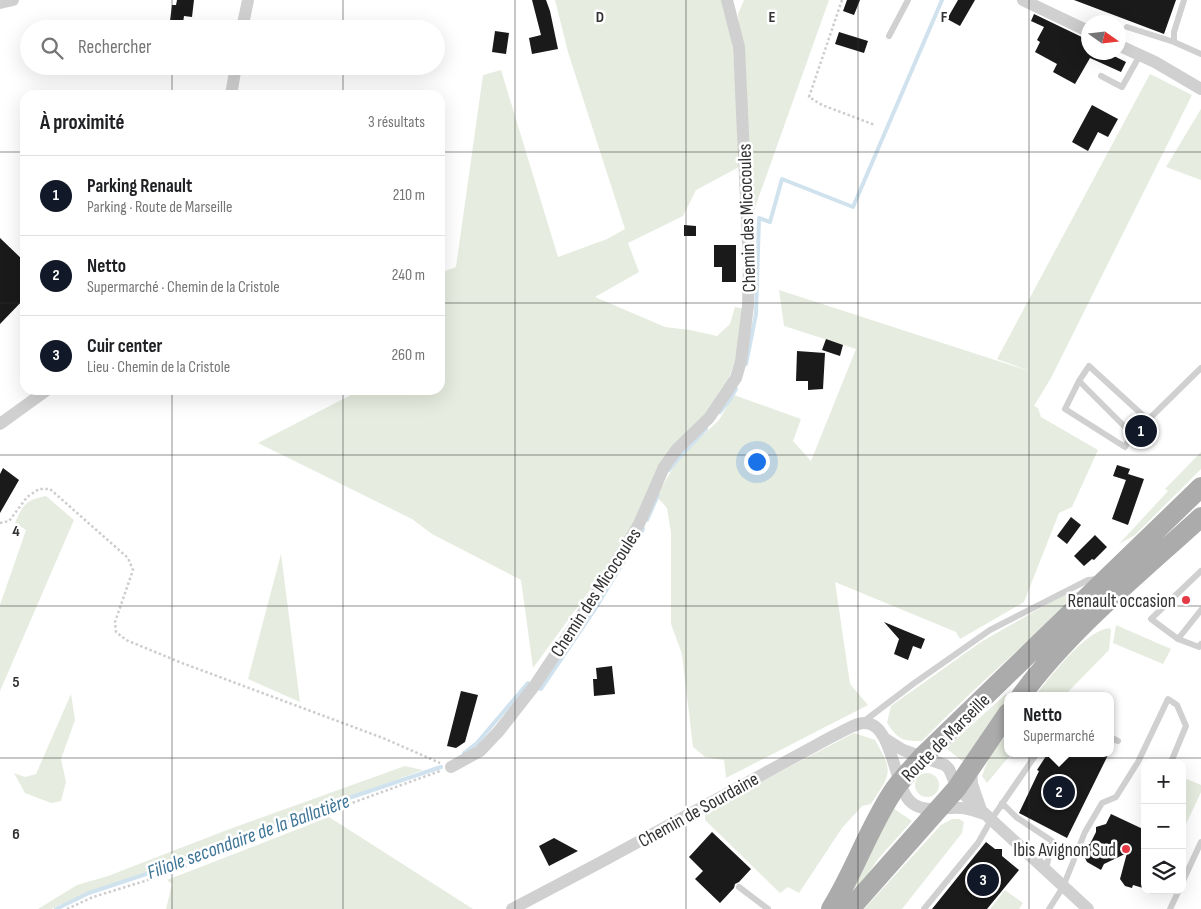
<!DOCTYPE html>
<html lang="fr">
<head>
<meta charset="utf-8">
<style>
	:root { --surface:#fff; --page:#f6f6f6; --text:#202124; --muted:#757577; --line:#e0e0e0; --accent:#111827 }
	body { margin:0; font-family:"Sofia Sans Condensed",sans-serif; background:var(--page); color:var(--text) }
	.controls { position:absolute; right:15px; bottom:15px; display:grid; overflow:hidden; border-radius:10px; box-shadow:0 5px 20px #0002 }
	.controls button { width:45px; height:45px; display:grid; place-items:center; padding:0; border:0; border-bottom:1px solid var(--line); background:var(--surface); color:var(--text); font:25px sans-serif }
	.compass { position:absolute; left:1081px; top:15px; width:45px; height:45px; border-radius:50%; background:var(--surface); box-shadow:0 5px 20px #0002; rotate:104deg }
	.you { position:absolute; left:756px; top:461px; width:18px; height:18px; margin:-12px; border:4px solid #fff; border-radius:50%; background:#1a73e8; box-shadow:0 0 0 8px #1a73e833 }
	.badge { display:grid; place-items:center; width:32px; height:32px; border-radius:50%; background:var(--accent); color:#fff; font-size:16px; font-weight:700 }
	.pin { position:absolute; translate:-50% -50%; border:2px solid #fff; box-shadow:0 1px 5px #0006 }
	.popup { position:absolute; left:1004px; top:692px; width:110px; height:65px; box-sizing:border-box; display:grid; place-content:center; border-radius:10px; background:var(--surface); filter:drop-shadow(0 1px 4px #0005); font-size:16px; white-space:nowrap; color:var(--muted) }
	.popup b { font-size:19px; color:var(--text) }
	.popup::after { content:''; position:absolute; left:50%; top:100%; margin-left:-10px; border:10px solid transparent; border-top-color:var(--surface) }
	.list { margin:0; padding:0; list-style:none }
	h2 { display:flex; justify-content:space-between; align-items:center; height:65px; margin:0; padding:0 20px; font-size:21px }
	h2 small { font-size:16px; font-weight:400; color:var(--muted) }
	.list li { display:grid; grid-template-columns:32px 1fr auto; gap:15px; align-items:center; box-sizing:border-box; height:80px; padding:0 20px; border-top:1px solid var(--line) }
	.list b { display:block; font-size:19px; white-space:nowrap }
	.list p { margin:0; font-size:16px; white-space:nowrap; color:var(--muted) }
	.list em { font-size:16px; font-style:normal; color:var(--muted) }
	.icon { flex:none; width:28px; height:28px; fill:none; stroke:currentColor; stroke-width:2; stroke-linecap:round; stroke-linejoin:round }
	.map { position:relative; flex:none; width:1201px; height:909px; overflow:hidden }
	.search { position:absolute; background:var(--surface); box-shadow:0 5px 20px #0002; left:20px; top:20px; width:425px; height:55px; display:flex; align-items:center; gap:12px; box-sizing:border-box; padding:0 18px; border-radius:28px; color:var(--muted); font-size:19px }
	.panel { position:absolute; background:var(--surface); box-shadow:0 5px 20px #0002; left:20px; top:90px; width:425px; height:305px; border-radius:15px }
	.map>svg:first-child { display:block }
	.green { fill:#e6ecdf }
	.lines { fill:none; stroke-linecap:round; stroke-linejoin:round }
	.stream { stroke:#cfe2ee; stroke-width:4 }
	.building { fill:#1a1a1a }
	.path { stroke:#cdcdcd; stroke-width:2.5; stroke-dasharray:2.5 2.5; stroke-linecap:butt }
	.service { stroke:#d0d0d0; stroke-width:6 }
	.minor { stroke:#d0d0d0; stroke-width:12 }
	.primary { stroke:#ababab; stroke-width:20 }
	.grid { fill:none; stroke:#333; stroke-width:1; stroke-opacity:0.55 }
	.poi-dot { fill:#e63946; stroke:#fff; stroke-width:2 }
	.labels { text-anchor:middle; stroke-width:5; stroke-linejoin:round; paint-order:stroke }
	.street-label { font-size:19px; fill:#333; stroke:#fff }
	.poi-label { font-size:19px; fill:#333; stroke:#fff; text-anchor:end }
	.water-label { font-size:20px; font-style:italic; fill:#3f7597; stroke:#fff }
	.grid-label { font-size:16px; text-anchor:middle; font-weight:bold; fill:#333; stroke:#fff; stroke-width:5; stroke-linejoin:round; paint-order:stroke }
</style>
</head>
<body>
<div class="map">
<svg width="1201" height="909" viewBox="0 0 1201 909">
	<rect width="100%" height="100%" fill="#fff"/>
	<path class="green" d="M555,0H722L728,15L733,50L741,166L696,190L683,216L628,243L639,272L595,297L665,327L690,330L717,336L730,324L735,307L745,309L736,357L728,381L707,413L660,466L625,542L533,668L521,580L432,534L412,519L258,443L351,395L349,390H440V273L456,267L483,75L501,70L558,257L607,239L625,229L568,52Z
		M744,0H829L752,216L743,59L738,14Z
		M1150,74L1192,95L1051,378L1034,406L1038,408L1041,417L1098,450L1072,507L1059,513L1024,602L960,639L956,632L835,582L850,684L868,705L726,778L724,760L705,757L693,747L682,654L671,624V533L667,508L656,496L680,457L719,420L734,395L801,419L793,441L811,461L856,349L784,326L779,290L1032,372L997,359Z
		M1201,109V180L1166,167Z
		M1201,452V469L1135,535L1119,544L1168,491L1165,489Z
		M46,496L74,520L0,691V605L26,530L15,523C23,504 26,500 46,496Z
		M281,554L300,702L248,679Z
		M1082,591C1029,641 973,688 922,741C902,741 899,740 887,723L891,706L981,642L1063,595Z
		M1116,625L1171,649L1163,664L1113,643Z
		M1109,628L1111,630L1109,650L1064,696H1035C1050,677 1085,631 1109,628Z
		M71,694L75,720L61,759L66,782L61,801L51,803L25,793L14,773L25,777L36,774Z
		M1006,694L1008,697V703L966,764L946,748Z
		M854,733L875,740C894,773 891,773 871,804L862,806L842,828L799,893L788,887L780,893L705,820V811Z
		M1008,733V753H1012L987,783L982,776L990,755Z
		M405,766L423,770L291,818L158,868L90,891L51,909H38L77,885L108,876L227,830Z
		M915 785a12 12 0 1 1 24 0a12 12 0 1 1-24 0Z
		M1187,779L1201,785V792L1182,833V783Z
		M893,808L912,821L878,859L864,880L842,907Z
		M329,817L473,909H166L172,884L167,880Z
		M952,819H959L964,822L962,833L902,909H864L941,825Z
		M1005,890L1023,903L1019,909H990Z"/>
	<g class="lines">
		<path class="stream" d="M746,364L756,314L759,218L770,222L782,179L853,207L942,0
			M720,412L729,401L736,389
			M669,470L683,453L706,429
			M647,520L658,495
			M541,689L595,609L643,529
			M464,753L477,743L528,683
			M56,909L89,893L158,870L343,800L441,767"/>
	</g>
	<path class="building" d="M177,0H194L192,17L184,16L183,23L170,21L172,5H176Z
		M532,0H546L550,11L558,49L532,54L529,38L541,35Z
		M847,0H860L854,15L843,11Z
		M958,0H975L960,26L947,19Z
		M1074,0H1176L1164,34Z
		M1034,14L1088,40V52H1106L1126,62L1121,72L1090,58L1075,84L1053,72L1057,64L1035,52L1040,42L1037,40L1044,27L1031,21Z
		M495,31L509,33L506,54L492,52Z
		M839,32L868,41L864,53L835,44Z
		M1092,105L1118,119L1108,137L1098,132L1088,151L1072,142Z
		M684,225L696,226V236H684Z
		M0,238L25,262V298L0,324Z
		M714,245H736V282H722V267H714Z
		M826,339L843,345L840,356L822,350Z
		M797,351L825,353L823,389L808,390V381H796Z
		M1117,465L1130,469L1128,474L1144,479L1128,525L1112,519L1127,477L1126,480L1113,476Z
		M3,468L19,480L0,513V474Z
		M1071,517L1081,525L1067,544L1057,536Z
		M1095,535L1107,547L1094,560L1092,559L1084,566L1074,556Z
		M884,622L925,639L921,649L913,646L908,660L894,654L899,639Z
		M612,666L615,694L594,696L593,679H597L596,668Z
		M461,691L478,695L465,742L456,748L447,746Z
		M1048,753H1109L1067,838L1019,813L1039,771L1037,770Z
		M1111,814L1145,830V882L1143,888L1133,885L1132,888L1125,886L1120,879L1127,853L1104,864L1101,870L1087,862L1082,852L1085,846L1090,844L1096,832V827L1106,824Z
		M712,832L751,869L739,882L735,884L734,888L720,903L695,879L703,871L689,857Z
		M554,838L578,851L549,866L539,846Z
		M986,842L995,849H1002V856L1019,870L987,909H932Z"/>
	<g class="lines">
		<path class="path" d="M842,0L809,97L822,105L875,125
			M0,523L9,521L27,497L39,489H50L128,558L133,570L115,622L116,632L126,640L182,663L383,738L440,763
			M67,909L93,897L161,876L283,828L440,771"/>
		<path class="service" d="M1184,0L1174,32V42L1201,54
			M1127,27L1174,42
			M889,36L908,0
			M1101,76L1122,87L1140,55
			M1079,381L1065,409L1125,447L1132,434
			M1148,420L1132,434L1079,381L1089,366L1148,420L1201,368
			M1201,571L1151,619L1178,639L1199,647L1201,644
			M1178,639L1201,610
			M863,722L913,684L990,630L1088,580L1097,579
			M1110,737L1118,741
			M1002,803L1016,817L1052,841L1046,869
			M1182,883L1201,842
			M739,887L768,909
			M924,909L978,843L991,820L1037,753
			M1049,909L1063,887L1085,832L1102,803L1116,797L1138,762L1168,699L1177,705L1186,726L1171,762
			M1170,909L1179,890"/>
		<path class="minor" d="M1023,0L1088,31
			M0,3L13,0
			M242,29L248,0
			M1118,45L1155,62L1201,89
			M231,95L236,66
			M0,424L47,390
			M884,738L903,750L945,765L949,769L957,788L1088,909
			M451,767L480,751L499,731L535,685L616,563L639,524L664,467L677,449L709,418L736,378L741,361L748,306L749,264L739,47L727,0
			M971,769L972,784L980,807
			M512,909L603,861L833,736C840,733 857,722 865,723C893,723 894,790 912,803C926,814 946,806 961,808C969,808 977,812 984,814"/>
		<path class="primary" d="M1021,696C1069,630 1141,572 1201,517
			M831,909C854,872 868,830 892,793C900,780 912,769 922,757L1201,487
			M850,909L957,788L1008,713"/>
	</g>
	<path class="grid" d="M172,0V29M343,0V29M515,0V909M686,0V909M858,0V909M1029,0V909M172,66V95M343,66V95M0,152H25M440,152H1201M0,303H25M440,303H1201M172,390V909M343,390V909M0,455H1201M0,606H1201M0,758H1201"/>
	<g class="poi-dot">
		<circle cx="1186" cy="600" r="5"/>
		<circle cx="1126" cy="849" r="5"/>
	</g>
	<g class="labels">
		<g class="street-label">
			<text transform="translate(746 218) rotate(-92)" y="7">Chemin des Micocoules</text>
			<text transform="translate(595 592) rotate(-57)" y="7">Chemin des Micocoules</text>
			<text transform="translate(945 737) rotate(-45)" y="7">Route de Marseille</text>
			<text transform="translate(698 809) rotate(-29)" y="7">Chemin de Sourdaine</text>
		</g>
		<g class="poi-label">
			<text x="1176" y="607">Renault occasion</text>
			<text x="1116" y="856">Ibis Avignon Sud</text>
		</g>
		<g class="water-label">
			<text transform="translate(248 836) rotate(-20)" y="7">Filiole secondaire de la Ballatière</text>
		</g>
	</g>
	<g class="grid-label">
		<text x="600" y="22">D</text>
		<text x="772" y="22">E</text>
		<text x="944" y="22">F</text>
		<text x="16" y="536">4</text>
		<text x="16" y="687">5</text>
		<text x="16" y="839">6</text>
	</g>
</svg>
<div class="controls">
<button>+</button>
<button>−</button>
<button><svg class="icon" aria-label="layers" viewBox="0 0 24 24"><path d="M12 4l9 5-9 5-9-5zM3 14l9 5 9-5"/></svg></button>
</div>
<svg class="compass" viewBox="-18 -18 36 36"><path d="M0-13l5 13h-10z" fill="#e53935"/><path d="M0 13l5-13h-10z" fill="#757577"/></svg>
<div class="you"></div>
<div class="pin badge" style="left:1141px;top:431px">1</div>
<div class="pin badge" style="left:1059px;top:792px">2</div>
<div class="popup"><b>Netto</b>Supermarché</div>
<div class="pin badge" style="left:983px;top:880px">3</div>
<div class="search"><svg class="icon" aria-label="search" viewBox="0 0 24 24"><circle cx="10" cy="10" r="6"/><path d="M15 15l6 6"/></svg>Rechercher</div>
<section class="panel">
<h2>À proximité<small>3 résultats</small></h2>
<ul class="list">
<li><span class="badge">1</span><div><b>Parking Renault</b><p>Parking · Route de Marseille</p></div><em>210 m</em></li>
<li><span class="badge">2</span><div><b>Netto</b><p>Supermarché · Chemin de la Cristole</p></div><em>240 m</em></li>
<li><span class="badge">3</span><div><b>Cuir center</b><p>Lieu · Chemin de la Cristole</p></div><em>260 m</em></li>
</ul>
</section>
</div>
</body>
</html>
